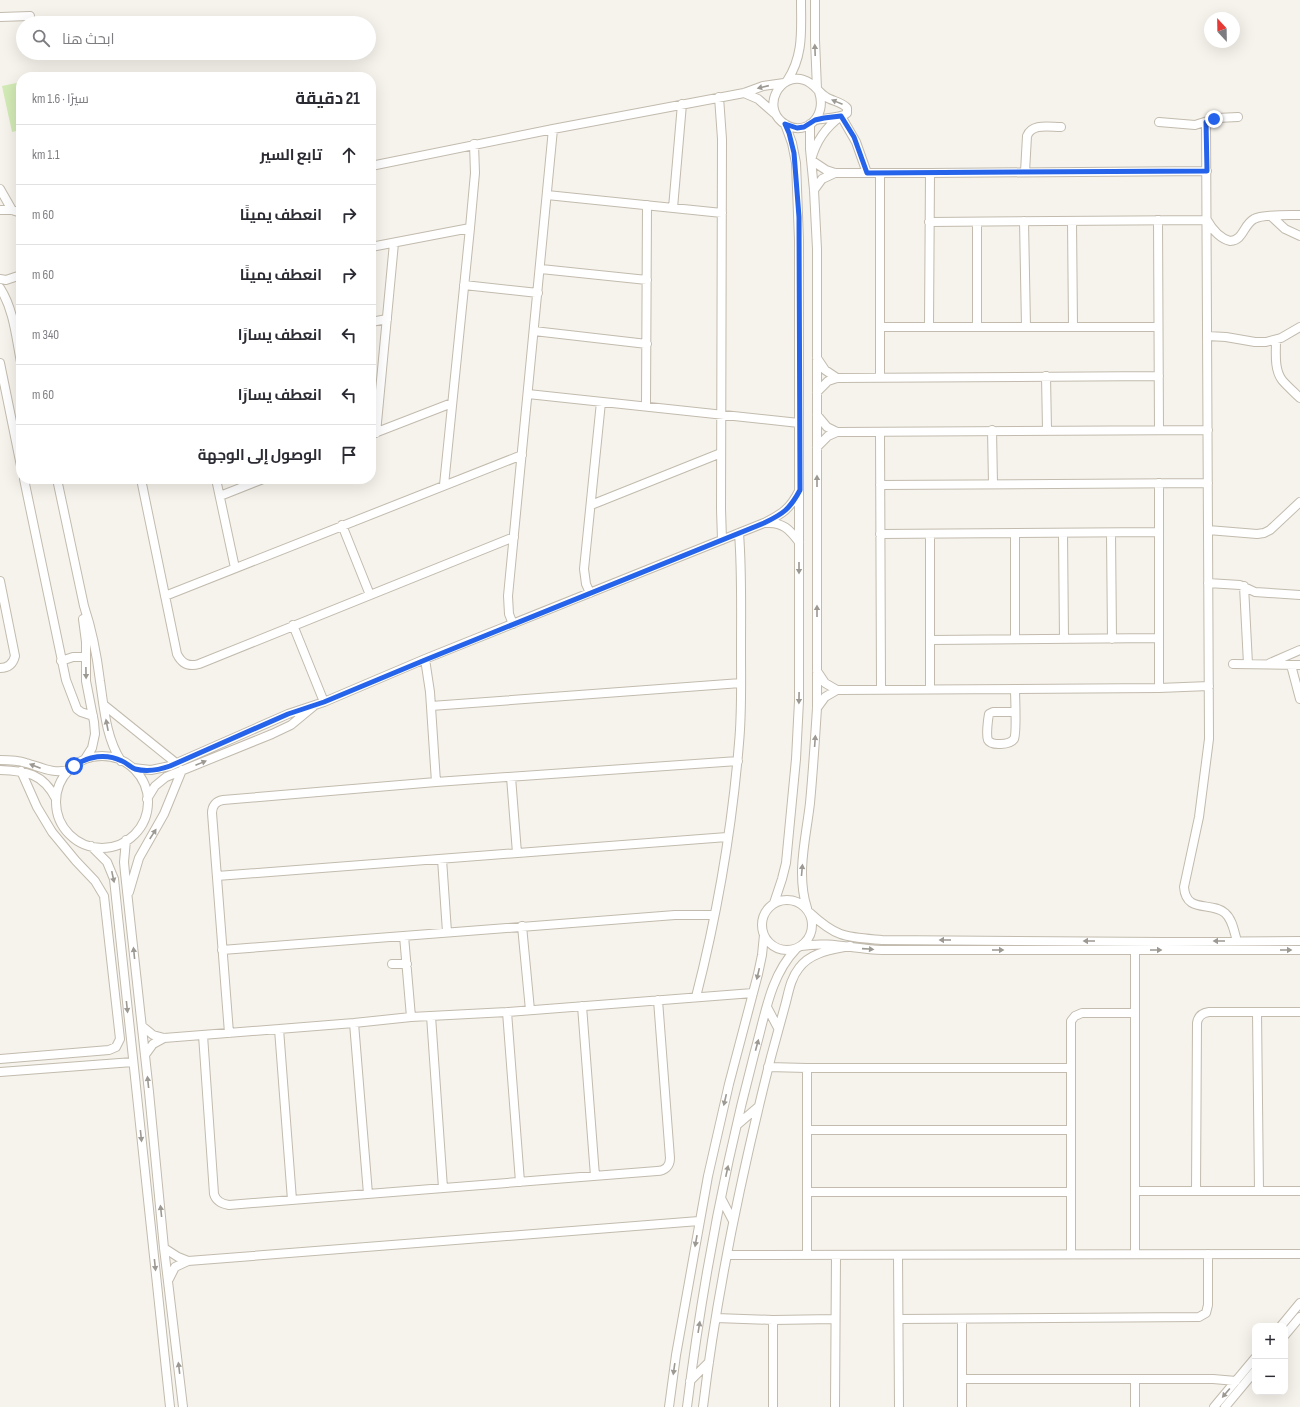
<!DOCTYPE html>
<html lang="ar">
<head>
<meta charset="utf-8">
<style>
	:root { --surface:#fff; --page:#f7f7f7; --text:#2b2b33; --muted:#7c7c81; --line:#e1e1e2 }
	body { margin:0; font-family:"Sofia Sans Condensed",Cairo,sans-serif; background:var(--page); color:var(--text); direction:rtl }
	.controls { position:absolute; right:12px; bottom:12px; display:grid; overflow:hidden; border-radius:8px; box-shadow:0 4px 16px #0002 }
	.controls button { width:36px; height:36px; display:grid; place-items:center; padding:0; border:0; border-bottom:1px solid var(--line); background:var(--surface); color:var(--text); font:20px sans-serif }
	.compass { position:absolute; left:1204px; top:12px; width:36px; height:36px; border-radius:50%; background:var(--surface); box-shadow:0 4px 16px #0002; rotate:338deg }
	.stop { position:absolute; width:12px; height:12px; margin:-9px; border:3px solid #2563eb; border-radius:50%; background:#fff }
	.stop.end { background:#2563eb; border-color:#fff; box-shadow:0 1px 4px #0008 }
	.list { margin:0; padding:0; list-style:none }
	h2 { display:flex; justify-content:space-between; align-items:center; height:52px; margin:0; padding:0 16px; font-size:17px }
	h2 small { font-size:13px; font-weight:400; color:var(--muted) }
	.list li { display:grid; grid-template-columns:26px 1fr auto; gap:12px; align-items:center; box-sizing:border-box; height:60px; padding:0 16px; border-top:1px solid var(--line) }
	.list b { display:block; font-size:15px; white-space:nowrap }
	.list em { font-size:13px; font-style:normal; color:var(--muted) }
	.icon { flex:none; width:22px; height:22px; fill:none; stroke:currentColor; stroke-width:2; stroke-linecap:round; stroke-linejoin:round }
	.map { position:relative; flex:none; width:1300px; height:1407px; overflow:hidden; direction:ltr }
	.search { position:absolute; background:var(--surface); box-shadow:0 4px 16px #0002; left:16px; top:16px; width:360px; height:44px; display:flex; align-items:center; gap:10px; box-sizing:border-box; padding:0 14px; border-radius:22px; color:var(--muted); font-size:15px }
	.panel { position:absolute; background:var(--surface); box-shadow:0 4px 16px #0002; left:16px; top:72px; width:360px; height:412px; border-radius:16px; direction:rtl }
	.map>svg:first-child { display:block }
	.green { fill:#d2eab5 }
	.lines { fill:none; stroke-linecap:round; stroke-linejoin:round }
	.minor-casing { stroke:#c2bbae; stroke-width:10 }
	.minor { stroke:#fff; stroke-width:8 }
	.oneway { fill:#9c9892 }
	.route { stroke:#2563eb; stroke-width:5 }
</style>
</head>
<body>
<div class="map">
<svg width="1300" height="1407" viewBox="0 0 1300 1407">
	<rect width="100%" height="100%" fill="#f6f3ec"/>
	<path class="green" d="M21,82V130L12,132L2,86Z"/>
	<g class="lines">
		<g class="minor-casing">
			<path id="minor" d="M815,0V40L817,89
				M0,17L30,16
				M787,81C804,55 801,30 801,0
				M744,93L758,99L774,113
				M719,97L722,139L721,509L722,540
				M815,120C824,118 842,118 847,113V108C842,102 832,101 826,97C818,92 814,83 804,80C780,72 762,106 782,122C803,139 828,118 819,92
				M1159,122L1195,125L1217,118L1238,117
				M1206,122L1209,739L1199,817L1184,887C1186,914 1211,901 1225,913C1233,920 1234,932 1237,941
				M371,166L553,129L744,93L763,86L784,83
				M1025,172L1027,136C1032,123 1049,127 1061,127
				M867,173L856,142L841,116C825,128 816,141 811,160L826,170L835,173H930L1207,171
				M880,173V377
				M0,189L12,210
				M814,190L822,179L835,173
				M547,195L722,213
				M673,208L682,104
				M0,210H12L21,213
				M1271,216L1285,229L1300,236
				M1158,220L1159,429
				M1024,221L1026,327
				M1072,221L1073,327
				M929,222L1207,220C1212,229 1219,238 1230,241C1244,240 1243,225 1254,219C1262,214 1289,215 1300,215
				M977,222V327
				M371,247L470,228
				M541,269L647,280
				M0,279L6,280L21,275
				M464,285L538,293
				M0,288C14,310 16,337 21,362
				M371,322L387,319
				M880,327H1158
				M929,327L930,173
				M534,331L647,344
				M1207,336L1226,337L1255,342H1266L1281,338L1300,327
				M1276,340C1276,353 1274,369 1282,380C1287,386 1294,392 1300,398
				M817,358L825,370L837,378
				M0,363L21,466
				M1046,376L1047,430
				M817,392L828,381L837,378L1159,376
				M528,394L799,423
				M646,406L647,205
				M817,415L827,427L837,432L1208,430
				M992,430L993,484
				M880,432L881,689
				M376,433L394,243
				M372,434L452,403
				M817,447L828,436L837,432
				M24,479L66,680L77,709L81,712L93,716
				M57,479L84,606C92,630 97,656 100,681C104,708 106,738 121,761
				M141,479L177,654C182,664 189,667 199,664L514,537
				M216,479L235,568
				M1159,483V688
				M444,485L470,228L475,173L474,144
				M880,485L1208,483
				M220,496L263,479
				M591,505L721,453
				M767,523C783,522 790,530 799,542
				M342,525L370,595
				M1208,530L1257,534L1264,533L1270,530L1300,502
				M1063,533L1064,639
				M1111,533L1112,639
				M880,534L1159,532
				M930,534V689
				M1015,534V639
				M0,581L15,656C13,664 8,668 0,668
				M1208,583L1240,585L1255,592L1300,595
				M1244,586L1248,664
				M590,593L586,584L584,569L601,402
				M165,596L522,455
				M83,619L86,642V681L94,722L95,734L92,748L85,759
				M513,624L509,614L508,596L553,129
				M293,625L324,702
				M930,640L1159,638
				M425,659L430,692L436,782
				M61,661L73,657H86
				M1270,663L1300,650
				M1233,664L1300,665
				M1291,665L1300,699
				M817,671L825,683L837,690
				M1015,689C1015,698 1017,734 1014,739C1010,745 991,746 988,740C986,735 988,719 989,714L993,712H1015
				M104,705L176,763
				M431,706L741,683
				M817,708L825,697L837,690L1159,688L1209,686
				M56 802a46 46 0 1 1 92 0a46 46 0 1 1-92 0Z
				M0,760C9,760 17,760 26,763C41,767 52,774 69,770
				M133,768L151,770L170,766L288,714L324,702L425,659L764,523C782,514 790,509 799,491
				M0,770C26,771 43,773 56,799
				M511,777L517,853
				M147,799L155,786L166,777L272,734L291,725L314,706
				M126,840L124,862L125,873L149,1092L164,1248L183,1407
				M91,846L107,862L114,879L170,1407
				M442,859L447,932
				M217,876L727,837
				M129,892L139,858L164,814L182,770
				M762 925a25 25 0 1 1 50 0a25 25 0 1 1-50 0Z
				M774,903L782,879L786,863L796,759L799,701V240L796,163L792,143L785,124
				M807,908C796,874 806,838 810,803C813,771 815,740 817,708V249L814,190L810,149V124
				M810,913C837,938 846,937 882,940L1163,942L1300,941
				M522,926L530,1010
				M404,936L411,1017
				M801,946C829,941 854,949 882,950H1300
				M222,950L675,915H714
				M392,964H407
				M696,997C717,915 732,828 739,743C742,712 741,680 741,649C741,610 742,572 739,533
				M582,1006L595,1176
				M767,1007L778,1028
				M507,1012L520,1182
				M1257,1012L1259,1191
				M431,1016L443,1188
				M354,1023L368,1194
				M142,1026L153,1035L164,1038L354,1023L411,1017L507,1012L753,993
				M279,1029L292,1200
				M229,1033L212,813C212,806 216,801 223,800L436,782L738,761
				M203,1035L214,1194C216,1201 222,1204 229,1205L657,1171C665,1171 670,1166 670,1158L658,1000
				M145,1055L153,1044L164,1038
				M0,1059L109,1050L116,1047L120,1039L104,896L95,881L76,861L52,832L37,807L21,771
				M768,1067L807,1068H1070
				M807,1068V1255
				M0,1072L133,1062
				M737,1125L758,1107
				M807,1130H1070
				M1135,1191H1300
				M1196,1191L1197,1023C1198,1016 1202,1013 1209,1012H1300
				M807,1192H1071
				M721,1198L733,1221
				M164,1248L178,1257L188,1261
				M1071,1254V1021L1075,1016L1082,1013H1134
				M1135,1254V950
				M727,1255L1300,1254
				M898,1255L899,1407
				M169,1279L175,1267L188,1261L699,1221
				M716,1318L773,1320L835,1319
				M899,1319L1199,1317L1206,1313L1208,1305V1254
				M773,1320V1407
				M1281,1326L1300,1303
				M1285,1335L1300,1317
				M962,1379H1213L1236,1381
				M1135,1379V1407
				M690,1381L709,1362
				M669,1407L676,1355L708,1176L729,1084L758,974L762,955L764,935
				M687,1407C702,1287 724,1168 755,1051C765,1016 770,976 796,949
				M703,1407C717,1289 742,1172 771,1057C776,1039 781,1020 786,1002C789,990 791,978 799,968C811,952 831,950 850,946
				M835,1407L836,1255
				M962,1407V1319
				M1214,1407L1255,1358
				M1225,1407L1255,1371"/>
		</g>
		<use href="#minor" class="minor"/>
	</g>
	<defs><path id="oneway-solid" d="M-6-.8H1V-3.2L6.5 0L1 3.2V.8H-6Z"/></defs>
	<g class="oneway">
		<use href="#oneway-solid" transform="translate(815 50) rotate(-92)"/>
		<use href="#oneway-solid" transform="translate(763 87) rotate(167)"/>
		<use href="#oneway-solid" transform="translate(837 102) rotate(-158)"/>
		<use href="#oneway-solid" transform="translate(817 481) rotate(-90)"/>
		<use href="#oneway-solid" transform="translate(799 568) rotate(90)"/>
		<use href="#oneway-solid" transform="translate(817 611) rotate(-90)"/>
		<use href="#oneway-solid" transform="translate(86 673) rotate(89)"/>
		<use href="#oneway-solid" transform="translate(799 698) rotate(91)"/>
		<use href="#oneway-solid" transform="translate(107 725) rotate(-101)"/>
		<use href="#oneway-solid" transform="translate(815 741) rotate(-86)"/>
		<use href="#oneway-solid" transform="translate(201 763) rotate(-22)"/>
		<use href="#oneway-solid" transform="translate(35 766) rotate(-159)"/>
		<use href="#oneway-solid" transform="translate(153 834) rotate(-57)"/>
		<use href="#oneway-solid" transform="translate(802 870) rotate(-85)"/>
		<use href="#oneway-solid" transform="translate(113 877) rotate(78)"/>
		<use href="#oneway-solid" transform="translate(945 940) rotate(-180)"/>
		<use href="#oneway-solid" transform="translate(1089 941) rotate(-180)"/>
		<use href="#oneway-solid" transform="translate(1219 941) rotate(180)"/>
		<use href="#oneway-solid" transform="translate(868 949) rotate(4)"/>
		<use href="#oneway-solid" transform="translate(998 950)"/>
		<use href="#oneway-solid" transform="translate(1156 950)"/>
		<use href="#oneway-solid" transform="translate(1286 950)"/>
		<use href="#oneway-solid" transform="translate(134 953) rotate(-96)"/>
		<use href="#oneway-solid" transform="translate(758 974) rotate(103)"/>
		<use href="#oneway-solid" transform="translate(127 1007) rotate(84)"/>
		<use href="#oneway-solid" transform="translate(757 1045) rotate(-75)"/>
		<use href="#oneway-solid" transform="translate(148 1082) rotate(-96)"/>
		<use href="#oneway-solid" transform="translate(725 1100) rotate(103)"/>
		<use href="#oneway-solid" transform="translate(141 1136) rotate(84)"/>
		<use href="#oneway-solid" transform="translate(727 1171) rotate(-78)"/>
		<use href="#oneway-solid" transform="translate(161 1211) rotate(-96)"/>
		<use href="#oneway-solid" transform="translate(696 1241) rotate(100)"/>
		<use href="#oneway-solid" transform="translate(155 1265) rotate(84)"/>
		<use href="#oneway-solid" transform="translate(699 1327) rotate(-81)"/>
		<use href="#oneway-solid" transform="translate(179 1368) rotate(-97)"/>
		<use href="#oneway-solid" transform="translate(674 1369) rotate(98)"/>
		<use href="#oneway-solid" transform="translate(1226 1393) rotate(130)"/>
	</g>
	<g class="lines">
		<path class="route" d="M74,766C88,756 106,753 122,761C127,763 130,767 135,769C147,772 159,770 170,766L288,714L324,702L425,660L764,523C783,514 790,509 800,490L799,217L794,153L789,133L785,124L797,128L804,127L815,120L824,118L841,116L854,137L867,173L1207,171L1206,122L1214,119"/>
	</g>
</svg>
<div class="controls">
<button>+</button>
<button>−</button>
</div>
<svg class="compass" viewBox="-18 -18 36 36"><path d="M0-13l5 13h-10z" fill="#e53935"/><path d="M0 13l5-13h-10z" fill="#7c7c81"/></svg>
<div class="stop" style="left:74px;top:766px"></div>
<div class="stop end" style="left:1214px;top:119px"></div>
<div class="search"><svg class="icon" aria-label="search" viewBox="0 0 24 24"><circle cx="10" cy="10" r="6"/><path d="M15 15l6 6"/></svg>ابحث هنا</div>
<section class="panel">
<h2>21 دقيقة<small>سيرًا · 1.6 km</small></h2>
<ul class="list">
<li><svg class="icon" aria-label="ahead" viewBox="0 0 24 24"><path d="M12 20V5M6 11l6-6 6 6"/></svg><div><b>تابع السير</b></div><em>1.1 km</em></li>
<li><svg class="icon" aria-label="right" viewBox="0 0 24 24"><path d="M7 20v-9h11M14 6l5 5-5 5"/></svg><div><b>انعطف يمينًا</b></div><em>60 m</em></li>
<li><svg class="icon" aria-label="right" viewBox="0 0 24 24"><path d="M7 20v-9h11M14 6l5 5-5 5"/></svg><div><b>انعطف يمينًا</b></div><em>60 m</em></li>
<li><svg class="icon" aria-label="left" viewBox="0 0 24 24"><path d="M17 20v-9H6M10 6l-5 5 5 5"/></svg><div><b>انعطف يسارًا</b></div><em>340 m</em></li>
<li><svg class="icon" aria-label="left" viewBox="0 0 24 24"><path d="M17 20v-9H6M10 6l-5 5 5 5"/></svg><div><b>انعطف يسارًا</b></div><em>60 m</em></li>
<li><svg class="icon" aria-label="arrive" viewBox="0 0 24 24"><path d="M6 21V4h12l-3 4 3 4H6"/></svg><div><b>الوصول إلى الوجهة</b></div></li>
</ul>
</section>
</div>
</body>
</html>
